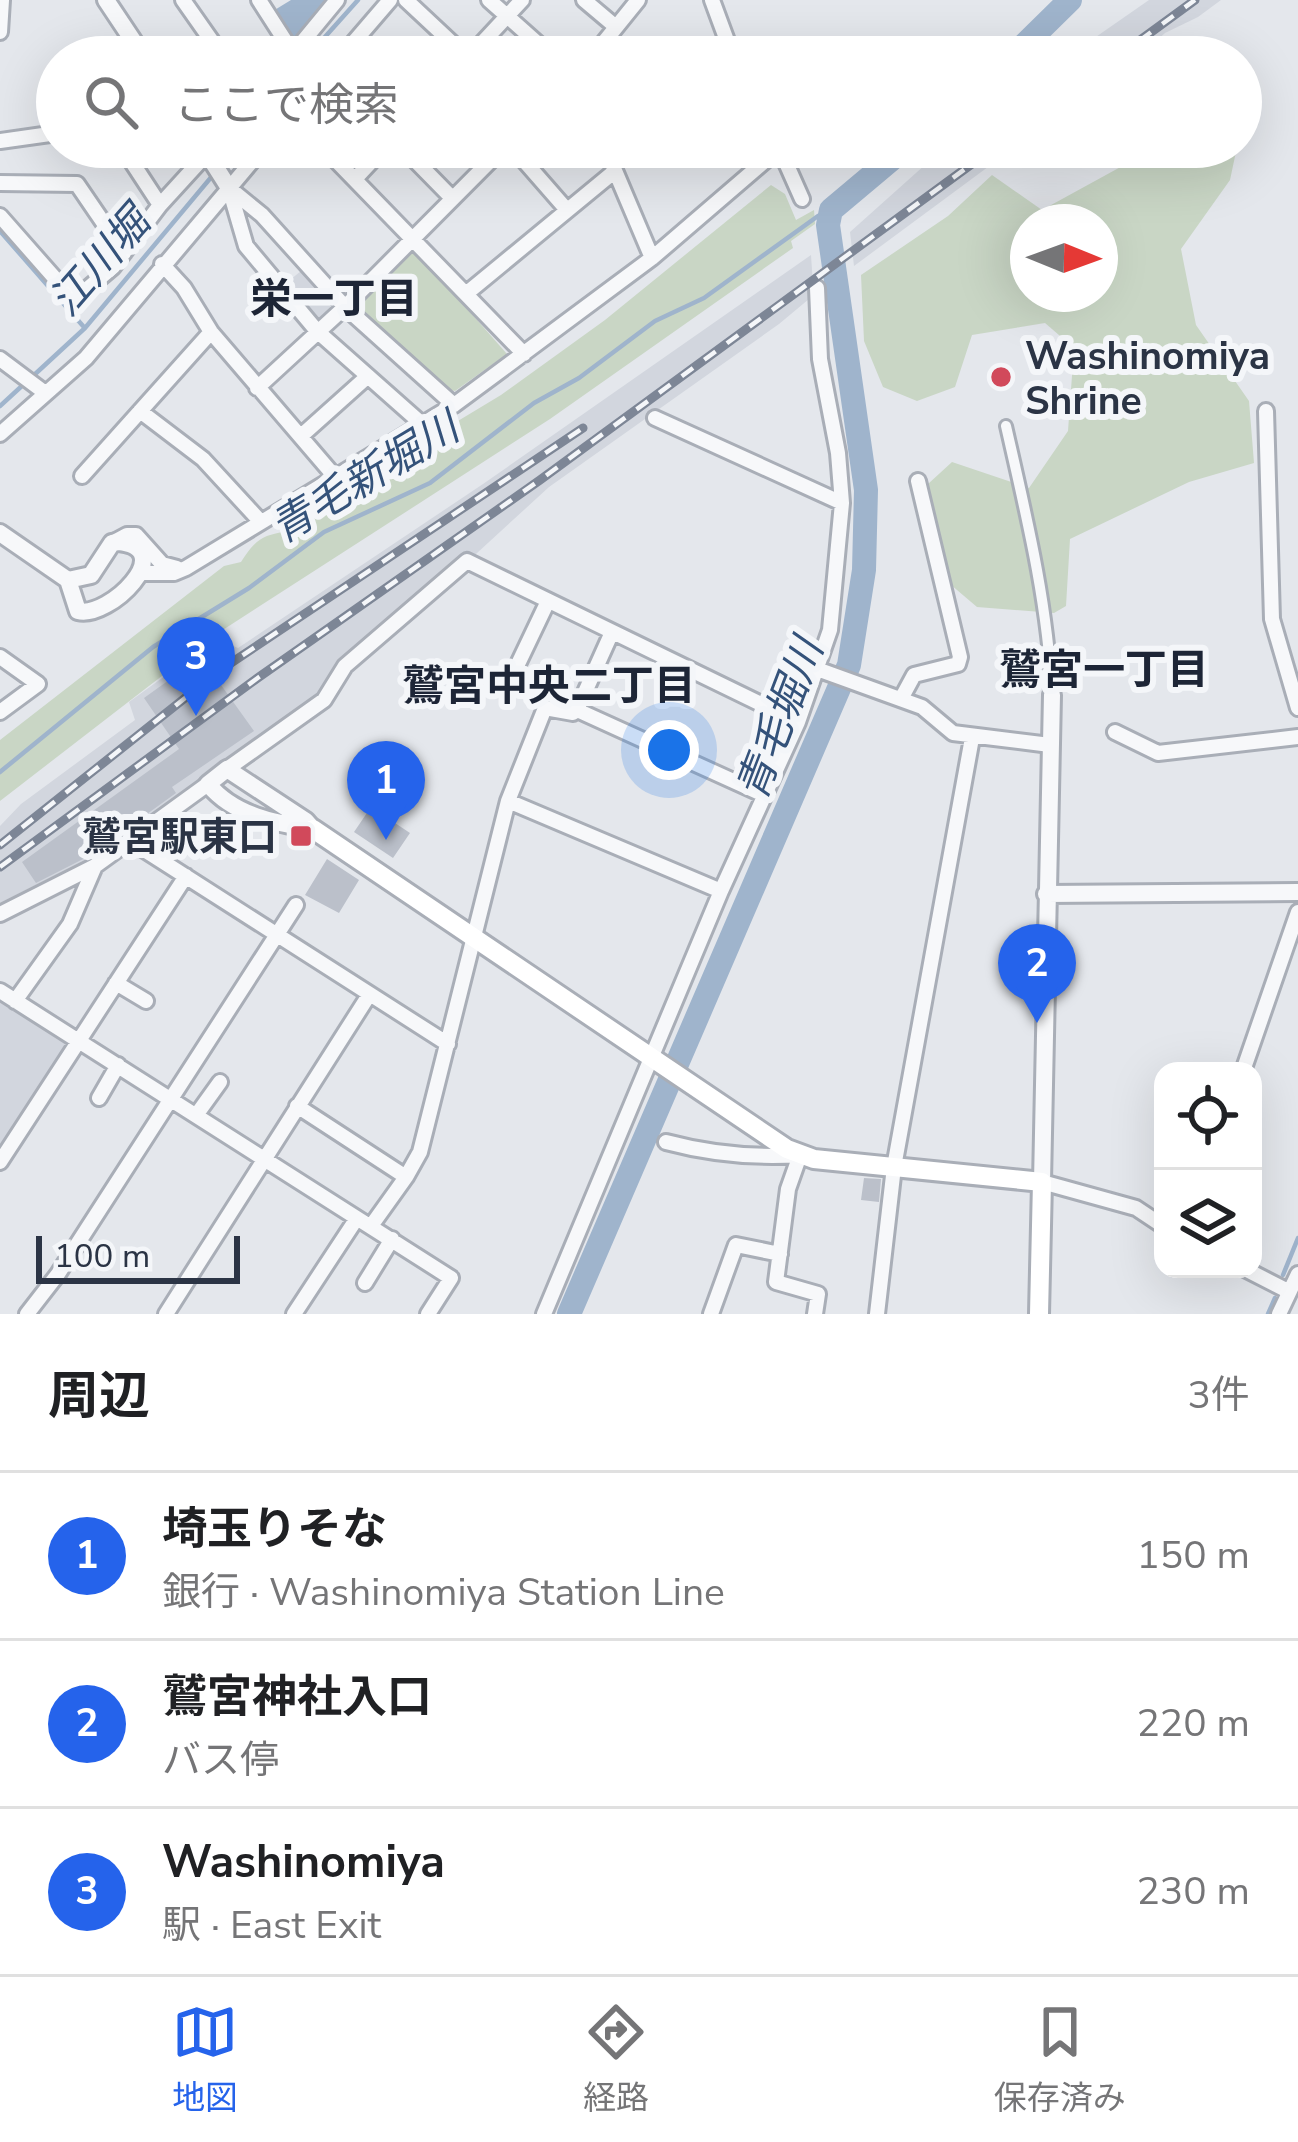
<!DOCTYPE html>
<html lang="ja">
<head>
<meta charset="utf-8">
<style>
	:root { --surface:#fff; --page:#f2f2f2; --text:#202124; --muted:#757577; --line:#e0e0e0; --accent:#2563eb }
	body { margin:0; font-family:"Nunito Sans","Noto Sans JP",sans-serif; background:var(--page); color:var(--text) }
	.controls { position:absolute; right:36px; bottom:36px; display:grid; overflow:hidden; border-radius:24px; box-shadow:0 12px 48px #0002 }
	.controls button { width:108px; height:108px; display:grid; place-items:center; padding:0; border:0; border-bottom:3px solid var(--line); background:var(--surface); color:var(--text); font:60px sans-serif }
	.compass { position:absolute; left:1010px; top:204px; width:108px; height:108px; border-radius:50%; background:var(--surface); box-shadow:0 12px 48px #0002; rotate:91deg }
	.scale { position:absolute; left:36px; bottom:30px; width:204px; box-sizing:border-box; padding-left:12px; border:6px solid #2b3445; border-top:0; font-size:33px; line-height:42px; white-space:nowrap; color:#2b3445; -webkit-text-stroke:9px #f4f6f9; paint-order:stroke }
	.you { position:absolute; left:669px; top:750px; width:42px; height:42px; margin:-30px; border:9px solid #fff; border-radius:50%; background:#1a73e8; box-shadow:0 0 0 18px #1a73e833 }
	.badge { display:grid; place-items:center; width:78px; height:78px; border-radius:50%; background:var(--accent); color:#fff; font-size:39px; font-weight:700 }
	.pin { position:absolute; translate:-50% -99px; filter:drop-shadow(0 3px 6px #0008) }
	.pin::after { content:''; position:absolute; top:63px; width:42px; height:36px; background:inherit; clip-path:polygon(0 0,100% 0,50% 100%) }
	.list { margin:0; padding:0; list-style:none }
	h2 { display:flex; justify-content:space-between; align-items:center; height:156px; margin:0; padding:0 48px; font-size:51px }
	h2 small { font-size:39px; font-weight:400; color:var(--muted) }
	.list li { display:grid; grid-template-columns:78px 1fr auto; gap:36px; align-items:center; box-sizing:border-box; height:168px; padding:0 48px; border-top:3px solid var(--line) }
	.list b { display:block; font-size:45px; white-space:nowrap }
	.list p { margin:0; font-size:39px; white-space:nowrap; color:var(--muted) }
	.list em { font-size:39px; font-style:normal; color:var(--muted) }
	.icon { flex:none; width:66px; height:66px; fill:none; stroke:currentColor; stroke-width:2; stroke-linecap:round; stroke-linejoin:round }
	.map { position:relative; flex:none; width:1298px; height:1314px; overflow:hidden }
	.search { position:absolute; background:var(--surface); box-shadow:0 12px 48px #0002; left:36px; right:36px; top:36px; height:132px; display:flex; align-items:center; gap:30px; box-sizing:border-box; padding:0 42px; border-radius:66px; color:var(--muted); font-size:45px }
	.sheet { height:660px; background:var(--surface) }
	nav { display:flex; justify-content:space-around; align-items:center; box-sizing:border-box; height:168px; border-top:3px solid var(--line); background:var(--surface); font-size:33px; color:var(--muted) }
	nav a { display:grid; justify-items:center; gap:6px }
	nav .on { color:var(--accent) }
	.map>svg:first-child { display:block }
	.built { fill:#d2d6de }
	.green { fill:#c9d6c5; fill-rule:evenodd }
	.water { fill:#9fb4cc }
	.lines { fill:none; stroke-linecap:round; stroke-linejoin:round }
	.stream { stroke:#9fb4cc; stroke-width:4.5 }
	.river { stroke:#9fb4cc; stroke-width:24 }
	.building { fill:#bbc0ca }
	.pedestrian-casing { stroke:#a9aeb7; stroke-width:16 }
	.minor-casing { stroke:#a9aeb7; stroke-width:20 }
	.tertiary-casing { stroke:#a9aeb7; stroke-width:22 }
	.secondary-casing { stroke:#a9aeb7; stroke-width:24 }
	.pedestrian { stroke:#f7f8fa; stroke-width:10 }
	.minor { stroke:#f7f8fa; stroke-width:14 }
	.tertiary { stroke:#f7f8fa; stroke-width:16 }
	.secondary { stroke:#fff; stroke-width:18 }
	.rail-casing { stroke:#7d8696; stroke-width:9 }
	.rail { stroke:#f4f6f9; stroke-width:4.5; stroke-dasharray:14; stroke-linecap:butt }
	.poi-dot { fill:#d1495b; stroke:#f4f6f9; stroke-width:4.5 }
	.labels { text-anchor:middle; stroke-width:12; stroke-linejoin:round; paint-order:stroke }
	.poi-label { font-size:39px; font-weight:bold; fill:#2b3445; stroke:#f4f6f9; text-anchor:start }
	.water-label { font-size:42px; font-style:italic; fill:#34527a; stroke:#f4f6f9 }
	.neighbourhood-label { font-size:42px; font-weight:bold; fill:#1d2536; stroke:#f4f6f9 }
</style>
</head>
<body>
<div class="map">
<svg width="1298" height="1314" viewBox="0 0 1298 1314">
	<rect width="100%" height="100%" fill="#e4e7ec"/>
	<path class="built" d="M1149,0H1221L1198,17L1165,33L1139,57H1067Z
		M945,147H1015L854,266L850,232Z
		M811,255L813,285L809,299L779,324L549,487L319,698L87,859L0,903V826L21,804L135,720L129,702L216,639L238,648L483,484Z
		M301,271L332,308L318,320L285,284Z
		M0,1000L67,1044V1048L0,1154Z"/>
	<path class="green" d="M1157,147H1237L1230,180L1181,249L1196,325L1249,401L1254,463L1189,482L1070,539L1066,606L1054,613L977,607L937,573L916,495L952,462L1029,488L1068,431L1074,348L1045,323L972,335L955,387L917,401L883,387L864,341L861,275L948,216L992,175L1042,210ZM1028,222H1100V294H1028Z
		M771,185L785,194L796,220L814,210L815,224L791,241L793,248L550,419L215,635L0,801V740L224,566L241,562C256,539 261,536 287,531L307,512L501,395L605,320Z
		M411,252L419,254L507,354L455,391L446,389L353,309Z"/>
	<path class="water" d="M291,0H326L293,39L273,11Z"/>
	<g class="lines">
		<path class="stream" d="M307,57L358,0
			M220,166L236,147
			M0,231L83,326
			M33,376L85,328L213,175
			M0,406L24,384
			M0,772L153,647L249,588L324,532L430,483L534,403L579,378L655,321L704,298L818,216L831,210
			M1283,1275L1298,1238
			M1268,1314L1275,1298"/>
		<path class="river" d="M1012,57L1070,0
			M569,1314L849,665L864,570L866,490L828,225L831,210L906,147"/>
	</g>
	<path class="building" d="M201,657L254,731L172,787L176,793L89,856L36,883L22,862L179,749L144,698Z
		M371,807L410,833L393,858L354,832Z
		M327,859L359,880L339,913L305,895Z
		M864,1178L881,1179L879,1202L861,1200Z"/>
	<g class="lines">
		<g class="pedestrian-casing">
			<path id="pedestrian" d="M1006,426C1026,514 1048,604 1052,695"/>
		</g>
		<g class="minor-casing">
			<path id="minor" d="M183,0L223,57
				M259,0L293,53
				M406,0L467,57
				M489,0L553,57
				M584,0L616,27
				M712,0L733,57
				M0,32L2,0
				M290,57L337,0
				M341,57L390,0
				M469,57L522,0
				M592,57L638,0
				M0,141L57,133
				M122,147L160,205
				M323,147L524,354
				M402,147L452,198
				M512,147L567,210
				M605,147L652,258
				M779,147L802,199
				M355,179L385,147
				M0,183L77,184L124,253
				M0,216L74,300L113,267L160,205L213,147
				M162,264L184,288L211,332L336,478
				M467,293L615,171
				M0,359L44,392
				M257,388L345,307L504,147
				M140,411L203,459L261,522
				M1266,411L1272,619L1298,708
				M655,418L842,503
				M422,424L317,331L246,246L229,188L262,215L345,307L454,405
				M0,434L86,358L264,147
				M301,436L368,376
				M82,476L211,332
				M114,542L127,535H136L162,564L177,568
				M142,573H174L186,568L454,405L652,258L780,148
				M0,657L38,684L0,712
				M817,669L922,707L953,733L1050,745
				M508,685L548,601
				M901,699L914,675L958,664L960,657L918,481
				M577,710L764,795
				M1115,732L1158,753L1298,737
				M227,769L324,700L345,666L467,561L798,722
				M508,801L721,891
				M132,842L448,1044
				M0,914L95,866L208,784
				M116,983L146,1001
				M0,991L451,1278L428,1314
				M15,1001L70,924L95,866
				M1243,1071L1298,912
				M99,1098L118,1065
				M297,1106L406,1177
				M197,1114L220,1082
				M666,1142C711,1154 754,1158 800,1155L788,1189L776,1282L818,1294L815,1314
				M0,1162L186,876
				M1042,1182L1136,1208L1163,1226
				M371,1226L406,1177L420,1152L508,801L545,708L573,713L577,710L612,632
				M1245,1269L1288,1291
				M365,1283L392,1239
				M27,1314L58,1274L296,905
				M166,1314L369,995
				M294,1314L357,1218
				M544,1314L721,891L798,722L830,630L842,503L838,453L820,359L817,288
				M711,1314L736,1245L780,1254
				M877,1314L894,1167L972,738
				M1279,1314L1298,1274"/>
		</g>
		<g class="tertiary-casing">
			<path id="tertiary" d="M106,0L144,57
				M203,147L229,188
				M0,533L68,580
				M119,542C180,549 109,619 78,611L68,580L91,575L112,543Z
				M227,769L306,821L313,829C276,823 234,816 208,784Z
				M1046,894L1298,892
				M1042,1182L1052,695"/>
		</g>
		<g class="secondary-casing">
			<path id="secondary" d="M313,829L787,1149L814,1159L1042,1182L1039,1314"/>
		</g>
		<use href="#pedestrian" class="pedestrian"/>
		<use href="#minor" class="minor"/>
		<use href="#tertiary" class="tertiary"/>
		<use href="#secondary" class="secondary"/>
		<g class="rail-casing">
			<path id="rail" d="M1117,57L1195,0
				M0,845L219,671L583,428
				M0,867L259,677L540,480L995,147"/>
		</g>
		<use href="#rail" class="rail"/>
	</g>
	<g class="poi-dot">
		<circle cx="1001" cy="377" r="12"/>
		<rect x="289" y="824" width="24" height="24" rx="6"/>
	</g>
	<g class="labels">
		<g class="poi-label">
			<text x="1025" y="369">Washinomiya<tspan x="1025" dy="45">Shrine</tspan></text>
			<text x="277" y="850" text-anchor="end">鷲宮駅東口</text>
		</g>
		<g class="water-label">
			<text transform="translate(99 261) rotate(-49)" y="15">江川堀</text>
			<text transform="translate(364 477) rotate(-31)" y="15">青毛新堀川</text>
			<text transform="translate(779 719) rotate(-69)" y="15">青毛堀川</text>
		</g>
		<g class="neighbourhood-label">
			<text x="334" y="313">栄一丁目</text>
			<text x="1104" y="684">鷲宮一丁目</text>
			<text x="549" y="700">鷲宮中央二丁目</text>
		</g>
	</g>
</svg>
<div class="controls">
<button><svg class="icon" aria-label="locate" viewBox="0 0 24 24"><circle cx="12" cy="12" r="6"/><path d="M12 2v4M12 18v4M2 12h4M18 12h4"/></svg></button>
<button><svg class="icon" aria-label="layers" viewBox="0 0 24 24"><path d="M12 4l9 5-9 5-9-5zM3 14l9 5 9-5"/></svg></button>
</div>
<svg class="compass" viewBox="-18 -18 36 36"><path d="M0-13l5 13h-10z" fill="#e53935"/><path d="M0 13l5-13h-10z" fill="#757577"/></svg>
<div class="scale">100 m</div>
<div class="you"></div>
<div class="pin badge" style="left:386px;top:840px">1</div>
<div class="pin badge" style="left:1037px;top:1023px">2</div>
<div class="pin badge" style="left:196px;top:716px">3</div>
<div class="search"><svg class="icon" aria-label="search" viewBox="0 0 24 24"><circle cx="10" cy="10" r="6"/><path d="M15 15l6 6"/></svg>ここで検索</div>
</div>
<section class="sheet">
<h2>周辺<small>3件</small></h2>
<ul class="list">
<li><span class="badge">1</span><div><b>埼玉りそな</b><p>銀行 · Washinomiya Station Line</p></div><em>150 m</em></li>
<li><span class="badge">2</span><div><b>鷲宮神社入口</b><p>バス停</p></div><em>220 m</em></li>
<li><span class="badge">3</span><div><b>Washinomiya</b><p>駅 · East Exit</p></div><em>230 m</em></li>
</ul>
</section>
<nav>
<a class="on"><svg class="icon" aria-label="map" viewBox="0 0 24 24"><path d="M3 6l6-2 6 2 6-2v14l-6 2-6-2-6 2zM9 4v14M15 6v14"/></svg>地図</a>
<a><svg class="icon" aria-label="directions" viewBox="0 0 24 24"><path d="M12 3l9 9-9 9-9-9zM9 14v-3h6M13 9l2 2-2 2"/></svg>経路</a>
<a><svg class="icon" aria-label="saved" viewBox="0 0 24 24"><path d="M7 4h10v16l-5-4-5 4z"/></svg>保存済み</a>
</nav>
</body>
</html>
